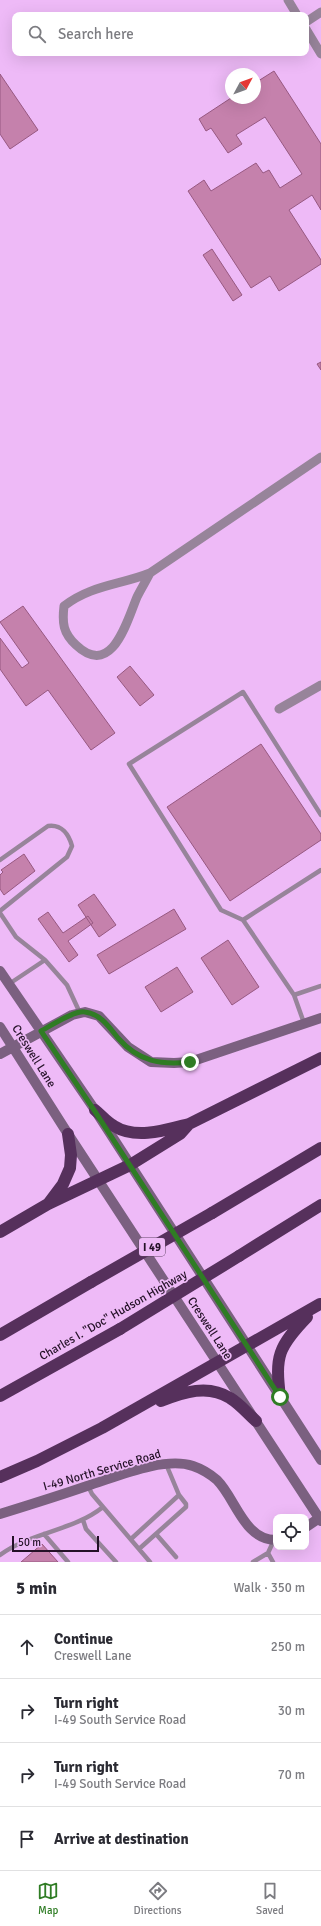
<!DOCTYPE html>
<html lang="en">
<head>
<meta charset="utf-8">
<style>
	:root { --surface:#fff; --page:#f2f2f3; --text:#2b2b33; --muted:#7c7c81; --line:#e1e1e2; --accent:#2f7c24 }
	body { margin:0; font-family:Signika,sans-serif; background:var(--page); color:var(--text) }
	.controls { position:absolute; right:12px; bottom:12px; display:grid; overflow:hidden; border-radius:8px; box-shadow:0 4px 16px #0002 }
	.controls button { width:36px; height:36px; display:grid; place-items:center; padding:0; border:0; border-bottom:1px solid var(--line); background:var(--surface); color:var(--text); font:20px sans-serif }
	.compass { position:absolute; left:225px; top:68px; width:36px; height:36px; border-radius:50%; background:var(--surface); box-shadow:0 4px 16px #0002; rotate:49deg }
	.scale { position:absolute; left:12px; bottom:10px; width:87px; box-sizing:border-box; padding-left:4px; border:2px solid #241127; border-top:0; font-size:11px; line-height:14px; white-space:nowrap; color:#241127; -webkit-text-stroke:3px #eebaf7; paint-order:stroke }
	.stop { position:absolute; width:12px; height:12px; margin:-9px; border:3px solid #2f7c24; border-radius:50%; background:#fff }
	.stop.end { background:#2f7c24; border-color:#fff; box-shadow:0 1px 4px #0008 }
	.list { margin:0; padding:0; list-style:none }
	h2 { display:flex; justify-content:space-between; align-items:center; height:52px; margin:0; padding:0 16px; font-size:17px }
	h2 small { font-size:13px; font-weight:400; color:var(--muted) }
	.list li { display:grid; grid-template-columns:26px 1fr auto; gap:12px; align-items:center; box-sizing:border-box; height:64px; padding:0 16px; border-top:1px solid var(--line) }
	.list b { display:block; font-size:15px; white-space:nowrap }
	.list p { margin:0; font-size:13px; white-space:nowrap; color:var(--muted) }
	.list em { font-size:13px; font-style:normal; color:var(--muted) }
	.icon { flex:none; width:22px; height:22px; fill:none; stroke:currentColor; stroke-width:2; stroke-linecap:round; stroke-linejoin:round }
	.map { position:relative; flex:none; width:321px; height:1562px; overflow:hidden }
	.search { position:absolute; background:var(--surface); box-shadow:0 4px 16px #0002; left:12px; right:12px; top:12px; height:44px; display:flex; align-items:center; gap:10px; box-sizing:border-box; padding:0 14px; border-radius:8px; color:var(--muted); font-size:15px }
	.sheet { height:308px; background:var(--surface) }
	nav { display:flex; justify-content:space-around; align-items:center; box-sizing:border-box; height:56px; border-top:1px solid var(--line); background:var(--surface); font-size:11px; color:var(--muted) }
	nav a { display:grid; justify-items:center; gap:2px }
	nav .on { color:var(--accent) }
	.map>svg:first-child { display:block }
	.building { fill:#c581ac; stroke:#975881 }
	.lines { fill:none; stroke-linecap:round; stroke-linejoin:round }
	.lane { stroke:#97849a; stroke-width:4.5 }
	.street { stroke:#97849a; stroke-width:9 }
	.secondary { stroke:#7b6080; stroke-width:10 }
	.highway { stroke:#56305c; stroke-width:12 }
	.highway-bridge { stroke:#56305c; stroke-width:12 }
	.route { stroke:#2f7c24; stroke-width:5 }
	.labels { text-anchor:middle; stroke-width:3.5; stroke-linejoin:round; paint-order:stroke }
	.shield { fill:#eebaf7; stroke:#614465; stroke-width:1 }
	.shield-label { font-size:11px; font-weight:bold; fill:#241127 }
	.street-label { font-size:12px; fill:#241127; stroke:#eebaf7 }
</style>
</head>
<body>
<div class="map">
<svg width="321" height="1562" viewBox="0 0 321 1562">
	<rect width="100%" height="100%" fill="#eebaf7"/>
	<path class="building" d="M274,71L321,144V210L312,195L289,210L321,260V264L279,291L270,276L251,288L188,191L204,180L211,191L256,163L263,173L269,170L280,188L302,174L265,117L236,135L242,144L228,153L211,128L206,131L199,119L231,98H255V83Z
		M0,74L38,130L10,149L0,134Z
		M212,249L242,295L233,301L203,255Z
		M321,362V370L317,364Z
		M23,606L115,733L91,750L48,690L26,706L0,669V638L22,668L29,663L0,622Z
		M130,666L154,695L140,706L117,677Z
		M261,744L321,834V840L230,901L167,807Z
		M24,854L35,871L4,895L0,889V875L3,872L1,870Z
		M94,894L116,925L99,937L78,905Z
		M174,909L186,929L109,974L97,955Z
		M48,912L63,933L88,916L93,923L68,941L78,955L69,962L38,919Z
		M228,940L259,987L232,1005L201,958Z
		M177,967L193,992L161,1012L145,987Z
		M42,1544L58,1562H21Z"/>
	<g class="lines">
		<path class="lane" d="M0,860L48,826C62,824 69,835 72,846L67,857L0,911
			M0,913L16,937L45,960L67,985L80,1013
			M243,920L221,910L129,764L243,692L321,815
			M9,984L45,960
			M294,995L243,920L321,870
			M304,1023L294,995L321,986
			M88,1486L92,1494L150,1562
			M83,1520L86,1529L116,1562
			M44,1534L68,1562
			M156,1534L176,1557
			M131,1539L179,1495
			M139,1549L186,1507V1504L179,1495L166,1464
			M268,1553L273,1562
			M0,1555C31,1532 73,1531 103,1507
			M253,1562L268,1553L274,1540"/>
		<path class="street" d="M288,0L297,15
			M306,22L321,12
			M306,29L321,54
			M150,573C146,581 141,589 137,597C127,621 112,679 76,645C63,633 62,623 64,606C91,585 120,585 150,573Z
			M150,573L321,457
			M279,709L321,685"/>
		<path class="secondary" d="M0,971L95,1110L321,1460
			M0,1027L68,1134L321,1521
			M0,1054L72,1015L85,1012L99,1016L128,1047L151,1062L174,1063L190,1062L321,1018
			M0,1514C29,1505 58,1496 87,1486C116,1477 164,1456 193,1466C202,1469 210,1474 217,1480C236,1499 244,1540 276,1540
			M306,1527L321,1517"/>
		<path class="highway" d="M95,1110C101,1115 107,1122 114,1126C136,1140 166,1130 189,1124L321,1058
			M48,1204L130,1165L180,1134L188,1125
			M212,1213L321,1148
			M0,1232L48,1204L63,1184L70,1168L71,1155L68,1134
			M239,1256L321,1205
			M0,1335L91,1282
			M0,1396L120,1329
			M280,1397C275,1356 278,1347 307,1317
			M161,1401C184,1392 208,1384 230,1398C240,1404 248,1414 256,1421
			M0,1477L37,1461L102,1428L320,1304"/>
		<path class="highway-bridge" d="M91,1282L212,1213
			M120,1329L239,1256"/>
	</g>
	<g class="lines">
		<path class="route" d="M190,1062C161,1065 139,1062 118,1038C109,1027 101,1014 85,1012C74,1010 51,1026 41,1031L94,1110L280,1397"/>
	</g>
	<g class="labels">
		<rect class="shield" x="139" y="1238" width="26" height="18" rx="3"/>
		<g class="shield-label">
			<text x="152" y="1251">I 49</text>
		</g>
		<g class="street-label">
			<text transform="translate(34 1056) rotate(58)" y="4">Creswell Lane</text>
			<text transform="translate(113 1315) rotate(-30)" y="4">Charles I. "Doc" Hudson Highway</text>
			<text transform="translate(210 1328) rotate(57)" y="4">Creswell Lane</text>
			<text transform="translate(102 1470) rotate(-16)" y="4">I-49 North Service Road</text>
		</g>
	</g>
</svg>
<div class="controls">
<button><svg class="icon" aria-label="locate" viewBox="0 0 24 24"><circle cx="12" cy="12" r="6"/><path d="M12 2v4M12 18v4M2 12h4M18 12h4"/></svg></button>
</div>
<svg class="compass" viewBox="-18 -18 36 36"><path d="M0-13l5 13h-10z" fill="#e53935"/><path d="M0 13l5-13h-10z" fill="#7c7c81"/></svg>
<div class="scale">50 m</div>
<div class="stop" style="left:280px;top:1397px"></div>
<div class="stop end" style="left:190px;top:1062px"></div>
<div class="search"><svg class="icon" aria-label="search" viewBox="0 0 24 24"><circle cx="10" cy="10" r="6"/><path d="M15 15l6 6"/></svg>Search here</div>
</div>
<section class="sheet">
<h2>5 min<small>Walk · 350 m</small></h2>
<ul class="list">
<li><svg class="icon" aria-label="ahead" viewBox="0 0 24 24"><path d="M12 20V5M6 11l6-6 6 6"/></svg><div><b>Continue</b><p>Creswell Lane</p></div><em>250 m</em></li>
<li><svg class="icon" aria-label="right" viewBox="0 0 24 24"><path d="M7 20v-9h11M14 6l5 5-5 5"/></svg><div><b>Turn right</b><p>I-49 South Service Road</p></div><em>30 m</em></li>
<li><svg class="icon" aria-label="right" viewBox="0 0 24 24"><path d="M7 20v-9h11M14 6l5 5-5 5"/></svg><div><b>Turn right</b><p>I-49 South Service Road</p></div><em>70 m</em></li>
<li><svg class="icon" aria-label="arrive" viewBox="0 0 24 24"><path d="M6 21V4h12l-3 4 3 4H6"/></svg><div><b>Arrive at destination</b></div></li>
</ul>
</section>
<nav>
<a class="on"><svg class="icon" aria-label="map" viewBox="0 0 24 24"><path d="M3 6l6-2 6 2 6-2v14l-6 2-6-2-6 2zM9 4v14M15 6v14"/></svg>Map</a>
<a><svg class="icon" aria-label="directions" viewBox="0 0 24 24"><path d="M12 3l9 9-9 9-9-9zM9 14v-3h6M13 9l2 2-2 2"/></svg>Directions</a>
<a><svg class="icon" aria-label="saved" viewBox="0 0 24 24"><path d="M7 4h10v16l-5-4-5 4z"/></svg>Saved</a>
</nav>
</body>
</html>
